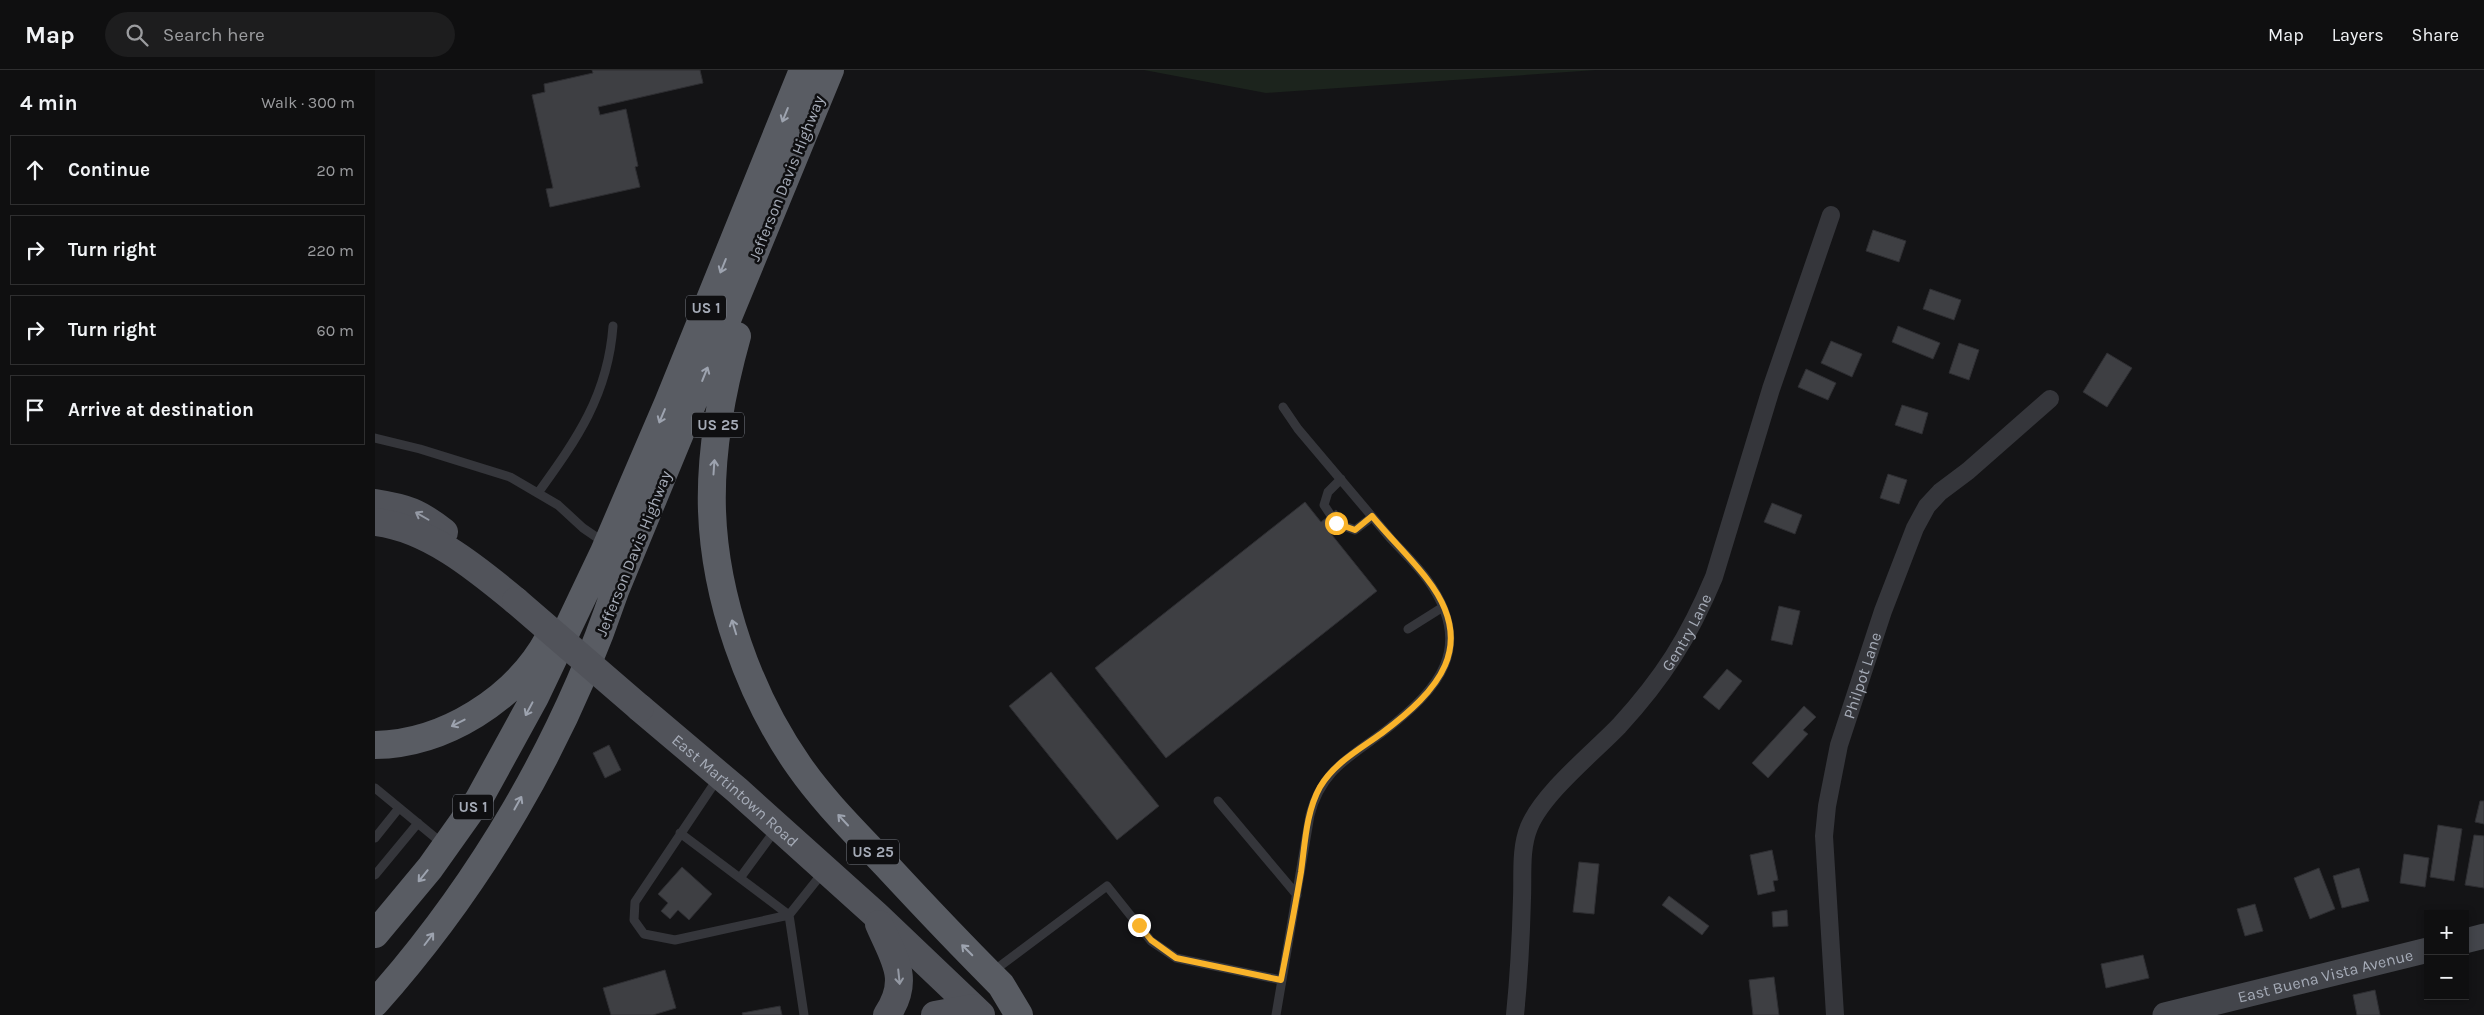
<!DOCTYPE html>
<html lang="en">
<head>
<meta charset="utf-8">
<style>
	:root { --surface:#0f0f10; --page:#1d1d1e; --text:#f1f3f6; --muted:#9b9c9f; --line:#2f2f30 }
	body { margin:0; font-family:Karla,sans-serif; background:var(--page); color:var(--text) }
	.controls { position:absolute; right:15px; bottom:15px; display:grid; overflow:hidden; border-radius:0px; box-shadow:0 2px 8px #0003 }
	.controls button { width:45px; height:45px; display:grid; place-items:center; padding:0; border:0; border-bottom:1px solid var(--line); background:var(--surface); color:var(--text); font:25px sans-serif }
	.stop { position:absolute; width:15px; height:15px; margin:-11px; border:4px solid #f9b32a; border-radius:50%; background:#fff }
	.stop.end { background:#f9b32a; border-color:#fff; box-shadow:0 1px 5px #0008 }
	.list { margin:0; padding:0; list-style:none }
	h2 { display:flex; justify-content:space-between; align-items:center; height:65px; margin:0; padding:0 20px; font-size:21px }
	h2 small { font-size:16px; font-weight:400; color:var(--muted) }
	.list li { display:grid; grid-template-columns:32px 1fr auto; gap:15px; align-items:center; box-sizing:border-box; height:70px; margin:0 10px 10px; padding:0 10px; border:1px solid var(--line); border-radius:0px }
	.list b { display:block; font-size:19px; white-space:nowrap }
	.list em { font-size:16px; font-style:normal; color:var(--muted) }
	.icon { flex:none; width:28px; height:28px; fill:none; stroke:currentColor; stroke-width:2; stroke-linecap:round; stroke-linejoin:round }
	.map { position:relative; flex:none; width:2109px; height:945px; overflow:hidden }
	header { display:flex; align-items:center; gap:30px; box-sizing:border-box; height:70px; padding:0 25px; background:var(--surface); border-bottom:1px solid var(--line) }
	header strong { font-size:24px }
	nav { display:flex; gap:28px; margin-inline-start:auto; font-size:18px }
	.search { width:350px; height:45px; background:var(--page); display:flex; align-items:center; gap:12px; box-sizing:border-box; padding:0 18px; border-radius:28px; color:var(--muted); font-size:19px }
	main { display:flex }
	aside { flex:1; background:var(--surface) }
	.map>svg:first-child { display:block }
	.green { fill:#1c241d }
	.building { fill:#3e3f43; stroke:#2e2e32 }
	.lines { fill:none; stroke-linecap:round; stroke-linejoin:round }
	.service { stroke:#35363b; stroke-width:9 }
	.minor { stroke:#35363b; stroke-width:18 }
	.secondary { stroke:#43454b; stroke-width:25 }
	.primary { stroke:#51535a; stroke-width:28 }
	.trunk { stroke:#595c63; stroke-width:28 }
	.primary-bridge { stroke:#51535a; stroke-width:28 }
	.oneway { stroke:#9da3af }
	.oneway2 { stroke:#9499a4 }
	.route { stroke:#f9b32a; stroke-width:6 }
	.labels { text-anchor:middle; stroke-width:5; stroke-linejoin:round; paint-order:stroke }
	.shield { fill:#0f0f11; stroke:#787c85; stroke-width:1 }
	.shield-label { font-size:15px; font-weight:bold; fill:#a5abb7 }
	.street-label { font-size:16px; fill:#a5abb7; stroke:#0f0f11 }
</style>
</head>
<body>
<header>
<strong>Map</strong>
<div class="search"><svg class="icon" aria-label="search" viewBox="0 0 24 24"><circle cx="10" cy="10" r="6"/><path d="M15 15l6 6"/></svg>Search here</div>
<nav><a>Map</a><a>Layers</a><a>Share</a></nav>
</header>
<main>
<aside>
<h2>4 min<small>Walk · 300 m</small></h2>
<ul class="list">
<li><svg class="icon" aria-label="ahead" viewBox="0 0 24 24"><path d="M12 20V5M6 11l6-6 6 6"/></svg><div><b>Continue</b></div><em>20 m</em></li>
<li><svg class="icon" aria-label="right" viewBox="0 0 24 24"><path d="M7 20v-9h11M14 6l5 5-5 5"/></svg><div><b>Turn right</b></div><em>220 m</em></li>
<li><svg class="icon" aria-label="right" viewBox="0 0 24 24"><path d="M7 20v-9h11M14 6l5 5-5 5"/></svg><div><b>Turn right</b></div><em>60 m</em></li>
<li><svg class="icon" aria-label="arrive" viewBox="0 0 24 24"><path d="M6 21V4h12l-3 4 3 4H6"/></svg><div><b>Arrive at destination</b></div></li>
</ul>
</aside>
<div class="map">
<svg width="2109" height="945" viewBox="0 0 2109 945">
	<rect width="100%" height="100%" fill="#141416"/>
	<path class="green" d="M769,0H1221L891,23Z"/>
	<path class="building" d="M217,0H325L328,13L223,37L225,45L251,39L263,96L260,97L265,117L175,137L171,119L178,118L157,25L170,22L169,14L218,3Z
		M1498,160L1531,171L1524,192L1491,181Z
		M1555,219L1586,230L1579,250L1548,239Z
		M1523,256L1565,273L1558,289L1517,272Z
		M1456,271L1487,284L1477,307L1446,293Z
		M1584,273L1604,280L1594,310L1574,303Z
		M1732,283L1757,298L1732,337L1708,322Z
		M1431,299L1461,313L1453,330L1423,317Z
		M1527,335L1553,343L1547,364L1520,355Z
		M1513,404L1532,410L1524,434L1505,428Z
		M930,432L946,452L961,440L968,448L953,460L1002,521L791,688L720,598Z
		M1397,433L1427,445L1420,464L1389,452Z
		M1404,536L1425,541L1417,575L1396,570Z
		M1352,599L1367,611L1344,640L1328,627Z
		M676,602L784,736L742,770L634,636Z
		M1429,636L1441,647L1428,660L1433,664L1393,708L1377,693Z
		M234,675L246,700L230,708L218,683Z
		M2105,731H2109V754L2100,752Z
		M2063,755L2087,759L2079,811L2055,807Z
		M2099,765L2109,766V818L2090,815Z
		M1397,780L1403,810L1398,811L1400,821L1383,825L1375,785Z
		M2029,784L2054,788L2050,817L2025,813Z
		M1204,792L1224,794L1219,844L1198,842Z
		M307,797L337,824L314,850L303,840L295,849L286,841L293,833L283,824Z
		M1944,798L1960,839L1935,849L1919,808Z
		M1984,798L1994,831L1967,838L1958,806Z
		M1294,826L1334,856L1327,865L1287,835Z
		M1880,834L1888,861L1870,866L1862,839Z
		M1412,840L1413,856L1398,857L1397,842Z
		M1768,885L1774,908L1731,918L1726,894Z
		M290,900L301,938L278,945H236L228,918Z
		M1399,907L1404,945H1378L1374,910Z
		M2000,920L2005,945H1982L1978,925Z
		M405,936L407,945H368L367,943Z"/>
	<g class="lines">
		<path class="service" d="M0,368L45,379L135,407L183,435L208,458L230,473
			M966,409L953,422L949,435L961,453L980,460L997,447
			M163,423C202,369 233,325 238,256
			M1033,559L1068,537
			M343,708L260,832L259,850L269,864L300,870L414,845L449,801
			M0,718L68,774
			M843,731L922,825
			M305,763L414,845L429,945
			M0,768L24,738
			M0,805L43,753
			M365,808L401,759
			M617,902L732,816L776,871L801,888L906,910
			M901,945L935,745C947,699 976,687 1011,660C1065,618 1099,577 1054,512C1043,496 1029,483 1016,469C985,432 954,396 923,359L908,337"/>
		<g class="minor">
			<path id="s1" d="M1140,945C1144,906 1146,867 1147,828C1148,805 1145,779 1154,757C1168,723 1218,683 1244,656C1288,608 1314,567 1339,507L1396,319L1456,145"/>
			<path id="s2" d="M1460,945L1449,766L1452,736L1464,675L1508,541L1540,458L1552,436L1565,422L1593,401L1675,329"/>
		</g>
		<g class="secondary">
			<path d="M2090,871L2109,866"/>
			<path id="s3" d="M1790,945L2053,880"/>
		</g>
		<g class="primary">
			<path d="M0,433C32,438 43,442 69,462"/>
			<path d="M0,452C53,458 101,498 141,531"/>
			<path id="s4" d="M265,638L362,720L501,845L606,945"/>
			<path d="M504,854C519,889 536,909 512,945"/>
			<path d="M560,945L598,938"/>
		</g>
		<path class="trunk" d="M362,266C346,323 335,382 337,441C340,528 374,625 424,696C449,732 481,763 511,795C549,836 587,876 626,915L644,945
			M0,675C69,674 141,629 174,568
			M0,864L55,798L104,729L160,627L229,482L293,333L428,0
			M0,933C106,814 189,672 240,521L455,0"/>
		<path class="primary-bridge" d="M141,531L265,638"/>
	</g>
	<defs><path id="oneway-shaft" d="M-6 0H5M1.5-3L5.5 0L1.5 3" fill="none" stroke-width="1.6" stroke-linecap="round" stroke-linejoin="round" transform="scale(1.25)"/></defs>
	<g class="oneway">
		<use href="#oneway-shaft" transform="translate(410 45) rotate(112)"/>
		<use href="#oneway-shaft" transform="translate(348 196) rotate(112)"/>
		<use href="#oneway-shaft" transform="translate(330 304) rotate(-68)"/>
		<use href="#oneway-shaft" transform="translate(287 346) rotate(113)"/>
		<use href="#oneway-shaft" transform="translate(339 397) rotate(-86)"/>
		<use href="#oneway-shaft" transform="translate(359 557) rotate(-107)"/>
		<use href="#oneway-shaft" transform="translate(154 639) rotate(118)"/>
		<use href="#oneway-shaft" transform="translate(83 653) rotate(153)"/>
		<use href="#oneway-shaft" transform="translate(143 733) rotate(-61)"/>
		<use href="#oneway-shaft" transform="translate(468 750) rotate(-133)"/>
		<use href="#oneway-shaft" transform="translate(48 806) rotate(129)"/>
		<use href="#oneway-shaft" transform="translate(54 869) rotate(-53)"/>
		<use href="#oneway-shaft" transform="translate(592 880) rotate(-135)"/>
	</g>
	<g class="oneway2">
		<use href="#oneway-shaft" transform="translate(47 446) rotate(-150)"/>
		<use href="#oneway-shaft" transform="translate(524 907) rotate(84)"/>
	</g>
	<g class="lines">
		<path class="route" d="M764,855L776,870L801,888L906,910C913,874 920,838 926,802C930,774 931,742 945,717C959,693 985,679 1007,663C1063,621 1104,576 1052,509C1035,487 1015,468 997,446L980,460L961,453"/>
	</g>
	<g class="labels">
		<g class="shield">
			<rect x="311" y="225.5" width="40" height="25" rx="4"/>
			<rect x="317" y="342.5" width="52" height="25" rx="4"/>
			<rect x="78" y="724.5" width="40" height="25" rx="4"/>
			<rect x="472" y="769.5" width="52" height="25" rx="4"/>
		</g>
		<g class="shield-label">
			<text x="331" y="243">US 1</text>
			<text x="343" y="360">US 25</text>
			<text x="98" y="742">US 1</text>
			<text x="498" y="787">US 25</text>
		</g>
		<g class="street-label">
			<text transform="translate(411 108) rotate(-68)" y="6">Jefferson Davis Highway</text>
			<text transform="translate(258 483) rotate(-68)" y="6">Jefferson Davis Highway</text>
			<text dy="6" stroke="none"><textPath href="#s1" startOffset="441">Gentry Lane</textPath></text>
			<text dy="6" stroke="none"><textPath href="#s2" startOffset="345">Philpot Lane</textPath></text>
			<text dy="6" stroke="none"><textPath href="#s4" startOffset="126">East Martintown Road</textPath></text>
			<text dy="6" stroke="none"><textPath href="#s3" startOffset="165">East Buena Vista Avenue</textPath></text>
		</g>
	</g>
</svg>
<div class="controls">
<button>+</button>
<button>−</button>
</div>
<div class="stop" style="left:961px;top:453px"></div>
<div class="stop end" style="left:764px;top:855px"></div>
</div>
</main>
</body>
</html>
